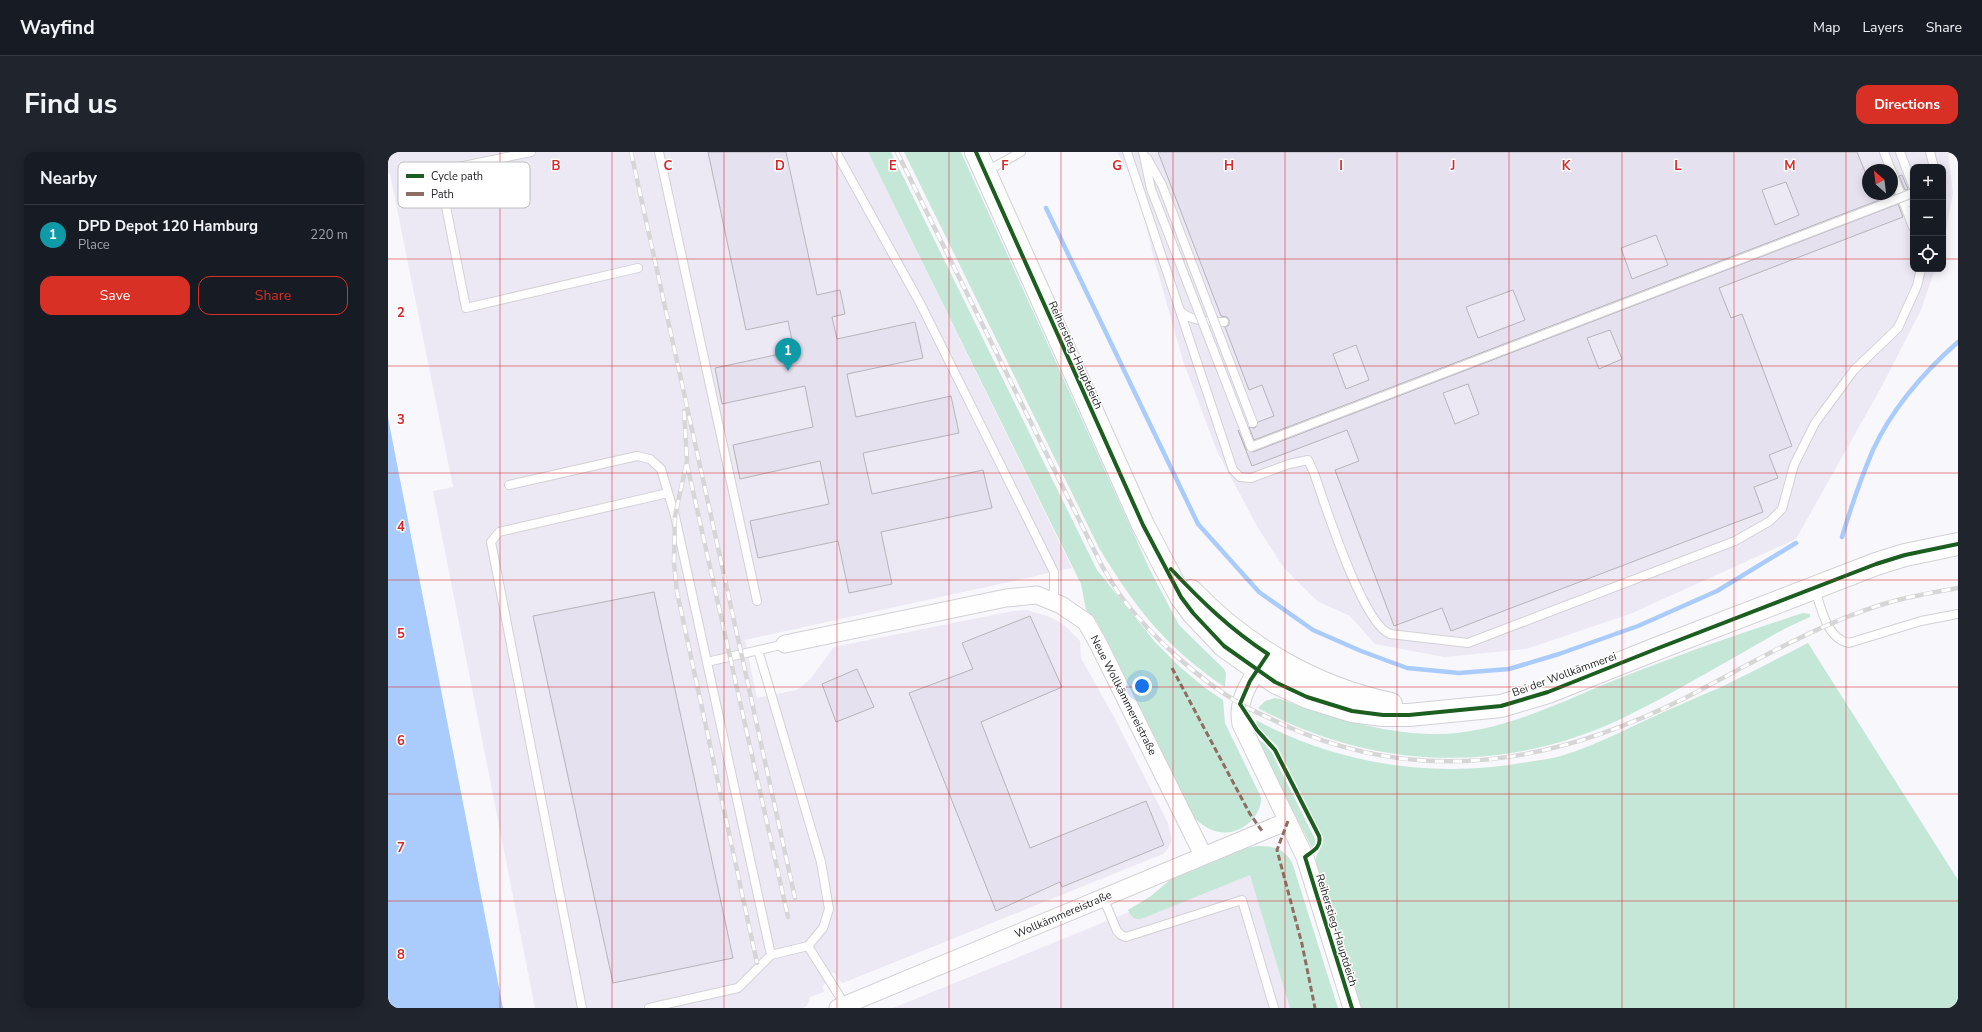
<!DOCTYPE html>
<html lang="en">
<head>
<meta charset="utf-8">
<style>
	:root { --surface:#171b24; --page:#20242c; --text:#f1f3f6; --muted:#9ea1a6; --line:#363941; --accent:#d93025 }
	body { margin:0; font-family:"Nunito Sans",sans-serif; background:var(--page); color:var(--text) }
	.controls { position:absolute; right:12px; top:12px; display:grid; overflow:hidden; border-radius:8px; box-shadow:0 2px 10px #0003 }
	.controls button { width:36px; height:36px; display:grid; place-items:center; padding:0; border:0; border-bottom:1px solid var(--line); background:var(--surface); color:var(--text); font:20px sans-serif }
	.compass { position:absolute; left:1474px; top:12px; width:36px; height:36px; border-radius:50%; background:var(--surface); box-shadow:0 2px 10px #0003; rotate:332deg }
	.you { position:absolute; left:754px; top:534px; width:14px; height:14px; margin:-10px; border:3px solid #fff; border-radius:50%; background:#1a73e8; box-shadow:0 0 0 6px #1a73e833 }
	.badge { display:grid; place-items:center; width:26px; height:26px; border-radius:50%; background:var(--accent); color:#fff; font-size:13px; font-weight:700 }
	.pin { position:absolute; translate:-50% -33px; filter:drop-shadow(0 1px 2px #0008) }
	.pin::after { content:''; position:absolute; top:21px; width:14px; height:12px; background:inherit; clip-path:polygon(0 0,100% 0,50% 100%) }
	.list { margin:0; padding:0; list-style:none }
	h2 { display:flex; justify-content:space-between; align-items:center; height:52px; margin:0; padding:0 16px; font-size:17px }
	h2 small { font-size:13px; font-weight:400; color:var(--muted) }
	.list li { display:grid; grid-template-columns:26px 1fr auto; gap:12px; align-items:center; box-sizing:border-box; height:60px; padding:0 16px; border-top:1px solid var(--line) }
	.list b { display:block; font-size:15px; white-space:nowrap }
	.list p { margin:0; font-size:13px; white-space:nowrap; color:var(--muted) }
	.list em { font-size:13px; font-style:normal; color:var(--muted) }
	.actions { display:flex; gap:8px; padding:12px 16px }
	.actions a { flex:1; padding:9px 0; border:1px solid var(--accent); border-radius:12px; text-align:center; font-size:14px; color:var(--accent) }
	.actions .main { background:var(--accent); color:#fff }
	.icon { flex:none; width:22px; height:22px; fill:none; stroke:currentColor; stroke-width:2; stroke-linecap:round; stroke-linejoin:round }
	.map { position:relative; flex:none; width:1570px; height:856px; overflow:hidden; border-radius:12px }
	header { display:flex; align-items:center; gap:24px; box-sizing:border-box; height:56px; padding:0 20px; background:var(--surface); border-bottom:1px solid var(--line) }
	header strong { font-size:19px }
	nav { display:flex; gap:22px; margin-inline-start:auto; font-size:14px }
	.intro { display:flex; align-items:center; justify-content:space-between; box-sizing:border-box; height:96px; padding:0 24px }
	h1 { margin:0; font-size:28px }
	.button { padding:10px 18px; border-radius:12px; background:var(--accent); color:#fff; font-size:14px; font-weight:700 }
	main { display:flex; gap:24px; padding:0 24px }
	aside { flex:1; background:var(--surface); border-radius:12px; box-shadow:0 2px 10px #0003 }
	.map>svg:first-child { display:block }
	.built { fill:#ece9f5; fill-rule:evenodd }
	.green { fill:#c5e7d7 }
	.water { fill:#aaccfc }
	.lines { fill:none; stroke-linecap:round; stroke-linejoin:round }
	.stream { stroke:#aaccfc; stroke-width:4.5 }
	.building { fill:#e5e1ef; stroke:#b5b4b8; fill-rule:evenodd }
	.service-casing { stroke:#d2d1d5; stroke-width:10 }
	.minor-casing { stroke:#d2d1d5; stroke-width:19 }
	.secondary-casing { stroke:#d2d1d5; stroke-width:24 }
	.service { stroke:#fefeff; stroke-width:8 }
	.minor { stroke:#fefeff; stroke-width:17 }
	.secondary { stroke:#fefeff; stroke-width:22 }
	.rail-casing { stroke:#d6d6d7; stroke-width:4.5 }
	.rail { stroke:#fff; stroke-width:3; stroke-dasharray:9; stroke-linecap:butt }
	.service-bridge-casing { stroke:#d2d1d5; stroke-width:10; stroke-linecap:butt }
	.service-bridge { stroke:#fefeff; stroke-width:8 }
	.quiet { stroke:#8d6e63; stroke-width:3; stroke-dasharray:6 3; stroke-linecap:butt }
	.cycleway-casing { stroke:#fff; stroke-width:6 }
	.cycleway { stroke:#1b5e20; stroke-width:4 }
	.grid { fill:none; stroke:#d62828; stroke-width:1; stroke-opacity:0.55 }
	.labels { text-anchor:middle; stroke-width:3; stroke-linejoin:round; paint-order:stroke }
	.street-label { font-size:11px; fill:#272629; stroke:#fff }
	.key { fill:#fff; stroke:#bebebf; stroke-width:1 }
	.key-label { font-size:11px; fill:#272629 }
	.grid-label { font-size:13px; text-anchor:middle; font-weight:bold; fill:#d62828; stroke:#fff; stroke-width:3; stroke-linejoin:round; paint-order:stroke }
</style>
</head>
<body>
<header>
<strong>Wayfind</strong>
<nav><a>Map</a><a>Layers</a><a>Share</a></nav>
</header>
<div class="intro"><h1>Find us</h1><a class="button">Directions</a></div>
<main>
<aside>
<h2>Nearby<small></small></h2>
<ul class="list">
<li><span class="badge" style="background:#0f9aa8">1</span><div><b>DPD Depot 120 Hamburg</b><p>Place</p></div><em>220 m</em></li>
</ul>
<div class="actions"><a class="main">Save</a><a>Share</a></div>
</aside>
<div class="map">
<svg width="1570" height="856" viewBox="0 0 1570 856">
	<rect width="100%" height="100%" fill="#f8f7fc"/>
	<path class="built" d="M0,0H480L684,416L357,488L369,546L408,538L413,535L423,526L445,496L450,494L625,459L639,458L662,465L676,473L692,489L693,506L726,565L780,671L784,688L780,697L775,702L455,831L449,827L446,820L435,834L436,840L422,845L419,854L415,856H147L45,339L65,335L2,22L0,20Z
		M729,0H1560L1565,42L1555,93V15H1525V117H1547L1533,158L1494,234L1408,387L1242,462L1138,497L1056,505L987,492L962,464L929,449L896,416L870,376L829,299L795,209L765,103L749,35ZM1480,18H1504V42H1480Z
		M868,707L913,856H505L741,760L748,755Z"/>
	<path class="green" d="M480,0H503L709,418L767,490L792,515L816,535L835,548L837,571L873,645C874,665 852,684 832,680C822,679 815,673 807,667L719,489L708,468L698,458L693,432Z
		M516,0H573L762,418L791,473L836,517L838,521L837,535C828,530 820,523 812,517C766,481 741,445 711,396Z
		M1415,461L1422,462V465L1398,476C1346,505 1294,537 1239,564C1119,623 987,619 870,556L877,549L887,546C899,548 911,555 924,559C963,570 1001,581 1042,582C1110,584 1171,550 1232,526C1292,502 1353,481 1415,461Z
		M1420,491L1570,728V856H973L928,710C927,700 937,695 935,685L889,594L870,575L868,568C950,613 1048,627 1140,610C1151,608 1162,607 1173,604C1206,594 1236,578 1267,564C1288,554 1310,545 1331,536C1361,522 1390,506 1420,491Z
		M868,586L876,591L884,601L927,687V692L924,696Z
		M869,694C886,694 895,696 904,710L950,856H902L862,723L753,767C746,768 743,764 740,758L763,744L782,728L859,696Z"/>
	<path class="water" d="M0,265L2,276L115,856H0Z"/>
	<g class="lines">
		<path class="stream" d="M658,56L810,372L871,440L925,478L973,499L1019,516L1071,521L1121,517L1171,502L1250,474L1329,439L1408,391
			M1454,385C1463,355 1473,326 1485,298C1504,257 1536,220 1570,190"/>
	</g>
	<path class="building" d="M320,0H398L429,143L452,138L457,162L444,165L449,187L527,170L535,206L459,222L468,265L563,244L571,281L475,301L484,342L595,318L604,356L493,380L504,432L461,441L450,389L370,406L362,369L441,352L432,309L352,327L345,293L425,275L417,234L334,252L327,216L406,199L400,169L358,178Z
		M770,0H1469L1480,27V42H1504V35L1507,42L866,288L861,275L867,276L870,270L886,264L874,233L861,238L837,175L841,173V168L839,165L833,164ZM1398,30L1411,63L1387,73L1374,38ZM1268,83L1280,113L1244,127L1233,96ZM1125,138L1137,168L1090,186L1078,155ZM968,193L981,228L958,237L945,202Z
		M1514,23L1520,37L1517,38L1511,24Z
		M1510,52L1515,65L1331,136L1343,166L1354,162L1404,294L1381,303L1390,326L1366,335L1375,360L1063,479L1054,456L1006,474L947,318L971,309L959,278L864,314L850,278L858,297L865,300ZM1222,178L1234,207L1211,217L1199,186ZM1080,232L1091,262L1067,272L1055,241Z
		M266,440L345,806L225,831L145,464Z
		M642,464L674,535L593,570L642,696L758,649L776,693L674,735L672,730L608,759L521,541L585,517L574,491Z
		M469,517L486,555L448,570L434,532Z"/>
	<g class="lines">
		<g class="service-casing">
			<path id="service" d="M143,0L51,19L78,156L250,116
				M271,0L369,449
				M448,0L532,151L666,420V449
				M739,0L845,318L852,325L863,326L901,312L920,308L926,321C937,352 974,471 1002,482L1080,491L1347,389L1382,369L1394,357L1406,313L1427,271L1466,218L1510,176L1529,134L1533,117
				M755,0L763,37L782,86
				M1496,0L1503,18
				M1512,0L1525,34
				M1542,0L1546,15
				M759,6L774,33
				M597,20L633,0
				M1504,20L1525,75
				M1516,52L1525,49
				M792,158C800,170 823,169 836,170
				M121,333L249,304L262,307L273,317L287,364L383,803
				M1427,437C1433,456 1439,487 1461,491L1533,469L1570,462
				M370,498L433,710L441,757L435,776L420,794
				M319,510L397,492
				M715,745L729,779L733,783L738,785L854,748L886,856
				M194,856L103,390L111,380L280,341
				M261,856L350,836L383,803L420,794L457,853"/>
		</g>
		<g class="minor-casing">
			<path id="minor" d="M397,492L618,446L649,443L673,453L698,470L710,491L815,703
				M876,507C863,528 848,547 853,572L917,705L964,856
				M450,856L900,669"/>
		</g>
		<g class="secondary-casing">
			<path id="secondary" d="M588,0L755,373L793,445L805,461L836,494L887,530L919,545L964,559L995,563H1021L1113,554L1160,540L1268,497L1488,412L1517,403L1570,392
				M803,439C857,495 926,536 1003,552"/>
		</g>
		<use href="#service" class="service"/>
		<use href="#minor" class="minor"/>
		<use href="#secondary" class="secondary"/>
		<g class="rail-casing">
			<path id="rail" d="M243,0L407,746
				M509,0L714,414C721,425 727,437 735,447C763,484 812,529 853,552C866,560 882,566 896,573C1034,636 1168,611 1299,545C1368,509 1442,464 1518,446C1535,442 1553,439 1570,436
				M296,259L299,309L287,364L286,411L289,440L369,811
				M299,312L400,765"/>
		</g>
		<use href="#rail" class="rail"/>
		<g class="service-bridge-casing">
			<path id="service-bridge" d="M774,33L865,271
				M782,86L863,295L1525,41"/>
		</g>
		<use href="#service-bridge" class="service-bridge"/>
		<path class="quiet" d="M784,516L862,662L874,679
			M900,669L889,698L914,792L927,856"/>
		<g class="cycleway-casing">
			<path id="cycleway" d="M588,0L755,373L793,445L805,461L836,494L887,530L919,545L964,559L995,563H1021L1113,554L1160,540L1268,497L1488,412L1517,403L1570,392
				M783,417C813,449 843,478 880,502L862,529L852,552L869,578L887,598L931,684C934,695 925,699 917,705L964,856"/>
		</g>
		<use href="#cycleway" class="cycleway"/>
	</g>
	<path class="grid" d="M112,0V856M224,0V856M336,0V856M449,0V856M561,0V856M673,0V856M785,0V856M897,0V856M1009,0V856M1121,0V856M1234,0V856M1346,0V856M1458,0V856M0,107H1525M1555,107H1570M0,214H1570M0,321H1570M0,428H1570M0,535H1570M0,642H1570M0,749H1570"/>
	<g class="labels">
		<g class="street-label">
			<text transform="translate(688 203) rotate(66)" y="4">Reiherstieg-Hauptdeich</text>
			<text transform="translate(1176 522) rotate(-20)" y="4">Bei der Wollkämmerei</text>
			<text transform="translate(736 543) rotate(63)" y="4">Neue Wollkämmereistraße</text>
			<text transform="translate(675 762) rotate(-23)" y="4">Wollkämmereistraße</text>
			<text transform="translate(949 778) rotate(73)" y="4">Reiherstieg-Hauptdeich</text>
		</g>
	</g>
	<rect x="10" y="10" width="132" height="46" rx="6" class="key"/>
	<rect x="18" y="22" width="18" height="4" fill="#1b5e20"/>
	<rect x="18" y="40" width="18" height="4" fill="#8d6e63"/>
	<g class="key-label">
		<text x="43" y="28">Cycle path</text>
		<text x="43" y="46">Path</text>
	</g>
	<g class="grid-label">
		<text x="168" y="18">B</text>
		<text x="280" y="18">C</text>
		<text x="392" y="18">D</text>
		<text x="505" y="18">E</text>
		<text x="617" y="18">F</text>
		<text x="729" y="18">G</text>
		<text x="841" y="18">H</text>
		<text x="953" y="18">I</text>
		<text x="1065" y="18">J</text>
		<text x="1178" y="18">K</text>
		<text x="1290" y="18">L</text>
		<text x="1402" y="18">M</text>
		<text x="13" y="165">2</text>
		<text x="13" y="272">3</text>
		<text x="13" y="379">4</text>
		<text x="13" y="486">5</text>
		<text x="13" y="593">6</text>
		<text x="13" y="700">7</text>
		<text x="13" y="807">8</text>
	</g>
</svg>
<div class="controls">
<button>+</button>
<button>−</button>
<button><svg class="icon" aria-label="locate" viewBox="0 0 24 24"><circle cx="12" cy="12" r="6"/><path d="M12 2v4M12 18v4M2 12h4M18 12h4"/></svg></button>
</div>
<svg class="compass" viewBox="-18 -18 36 36"><path d="M0-13l5 13h-10z" fill="#e53935"/><path d="M0 13l5-13h-10z" fill="#9ea1a6"/></svg>
<div class="you"></div>
<div class="pin badge" style="left:400px;top:219px;background:#0f9aa8">1</div>
</div>
</main>
</body>
</html>
